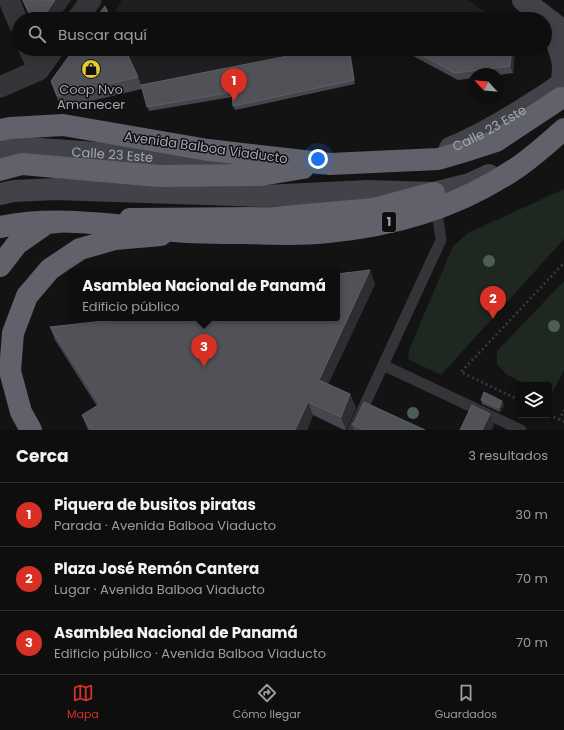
<!DOCTYPE html>
<html lang="es">
<head>
<meta charset="utf-8">
<style>
	:root { --surface:#0e0e0f; --page:#171718; --text:#f1f3f6; --muted:#9b9c9e; --line:#2e2e2f; --accent:#d93025 }
	body { margin:0; font-family:Poppins,sans-serif; background:var(--page); color:var(--text) }
	.controls { position:absolute; right:12px; bottom:12px; display:grid; overflow:hidden; border-radius:4px; box-shadow:0 2px 10px #0003 }
	.controls button { width:36px; height:36px; display:grid; place-items:center; padding:0; border:0; border-bottom:1px solid var(--line); background:var(--surface); color:var(--text); font:20px sans-serif }
	.compass { position:absolute; left:468px; top:68px; width:36px; height:36px; border-radius:50%; background:var(--surface); box-shadow:0 2px 10px #0003; rotate:296deg }
	.you { position:absolute; left:318px; top:159px; width:14px; height:14px; margin:-10px; border:3px solid #fff; border-radius:50%; background:#1a73e8; box-shadow:0 0 0 6px #1a73e833 }
	.badge { display:grid; place-items:center; width:26px; height:26px; border-radius:50%; background:var(--accent); color:#fff; font-size:13px; font-weight:700 }
	.pin { position:absolute; translate:-50% -33px; filter:drop-shadow(0 1px 2px #0008) }
	.pin::after { content:''; position:absolute; top:21px; width:14px; height:12px; background:inherit; clip-path:polygon(0 0,100% 0,50% 100%) }
	.popup { position:absolute; left:68px; top:269px; width:272px; height:52px; box-sizing:border-box; display:grid; place-content:center; border-radius:4px; background:var(--surface); filter:drop-shadow(0 1px 3px #0005); font-size:13px; white-space:nowrap; color:var(--muted) }
	.popup b { font-size:15px; color:var(--text) }
	.popup::after { content:''; position:absolute; left:50%; top:100%; margin-left:-8px; border:8px solid transparent; border-top-color:var(--surface) }
	.list { margin:0; padding:0; list-style:none }
	h2 { display:flex; justify-content:space-between; align-items:center; height:52px; margin:0; padding:0 16px; font-size:17px }
	h2 small { font-size:13px; font-weight:400; color:var(--muted) }
	.list li { display:grid; grid-template-columns:26px 1fr auto; gap:12px; align-items:center; box-sizing:border-box; height:64px; padding:0 16px; border-top:1px solid var(--line) }
	.list b { display:block; font-size:15px; white-space:nowrap }
	.list p { margin:0; font-size:13px; white-space:nowrap; color:var(--muted) }
	.list em { font-size:13px; font-style:normal; color:var(--muted) }
	.icon { flex:none; width:22px; height:22px; fill:none; stroke:currentColor; stroke-width:2; stroke-linecap:round; stroke-linejoin:round }
	.map { position:relative; flex:none; width:564px; height:430px; overflow:hidden }
	.search { position:absolute; background:var(--surface); box-shadow:0 2px 10px #0003; left:12px; right:12px; top:12px; height:44px; display:flex; align-items:center; gap:10px; box-sizing:border-box; padding:0 14px; border-radius:22px; color:var(--muted); font-size:15px }
	.sheet { height:244px; background:var(--surface) }
	nav { display:flex; justify-content:space-around; align-items:center; box-sizing:border-box; height:56px; border-top:1px solid var(--line); background:var(--surface); font-size:11px; color:var(--muted) }
	nav a { display:grid; justify-items:center; gap:2px }
	nav .on { color:var(--accent) }
	.map>svg:first-child { display:block }
	.built { fill:#1f1f21 }
	.green { fill:#1f2721 }
	.lines { fill:none; stroke-linecap:round; stroke-linejoin:round }
	.path { stroke:#3a3b40; stroke-width:2.5; stroke-dasharray:2 3; stroke-linecap:butt }
	.lane { stroke:#343439; stroke-width:11 }
	.street { stroke:#343439; stroke-width:21 }
	.secondary { stroke:#424349; stroke-width:22 }
	.highway { stroke:#60616a; stroke-width:22 }
	.highway-bridge { stroke:#60616a; stroke-width:22 }
	.tree { fill:#4d5f52 }
	.wall { fill:#46474c }
	.shaded-wall { fill:#2d2e31 }
	.building { fill:#505257; stroke:#5e5f66 }
	.labels { text-anchor:middle; stroke-width:3; stroke-linejoin:round; paint-order:stroke }
	.shield { fill:#0e0e0f; stroke:#787982; stroke-width:1 }
	.shield-label { font-size:12px; font-weight:bold; fill:#a5a7b4 }
	.poi-label { font-size:13px; fill:#a5a7b4; stroke:#0e0e0f }
	.street-label { font-size:13px; fill:#a5a7b4; stroke:#0e0e0f }
</style>
</head>
<body>
<div class="map">
<svg width="564" height="430" viewBox="0 0 564 430">
	<rect width="100%" height="100%" fill="#131314"/>
	<path class="built" d="M122,0H468L495,19H110Z
		M124,49H344L143,89Z"/>
	<path class="green" d="M564,189V239L441,375L408,359L409,350L453,246L468,233Z
		M564,281V370L551,395L549,394V385H526L506,374L497,364V351Z"/>
	<g class="lines">
		<path class="path" d="M519,400L461,372L564,263
			M549,415L564,422
			M559,420L564,410"/>
		<path class="lane" d="M383,365L521,430
			M353,430L441,240L436,206"/>
		<path class="street" d="M9,0L19,24
			M77,19L91,0
			M29,49L39,70
			M0,87L39,70L54,49"/>
		<g class="secondary">
			<path d="M523,0L557,26"/>
			<path d="M545,19C553,33 562,51 563,67C563,72 562,78 562,83"/>
			<path id="s1" d="M450,148C477,137 501,123 526,107C539,99 553,91 564,81"/>
			<path id="s2" d="M0,150L13,147L236,163"/>
			<path d="M0,194L14,191L56,189L264,196L368,191L434,193L470,184L489,175"/>
		</g>
		<path class="highway" d="M130,219L272,218L374,209L434,193
			M0,266L17,244L47,223L58,222
			M31,430L21,412L10,371L13,333L27,296L50,269L80,249L115,239L161,235"/>
		<path class="highway-bridge" d="M0,130L10,128L63,125L208,150L330,164L438,159L462,152L496,141L561,98
			M0,170L22,164L159,176L261,175L303,168
			M0,227C56,215 117,226 174,231C198,233 222,233 247,233C272,234 303,235 328,232C394,226 460,206 515,169C533,157 548,143 564,129"/>
	</g>
	<g class="tree">
		<circle cx="489" cy="261" r="6"/>
		<circle cx="554" cy="326" r="6"/>
		<circle cx="413" cy="413" r="6"/>
	</g>
	<path class="wall" d="M22,0H71L57,19H31Z
		M350,49L355,84L235,110L233,106L232,97L149,111L142,89L61,108L51,81L138,77L141,85Z
		M400,49H515V51L513,73L498,75V74H474V78L458,80Z
		M375,284L328,384L350,394L356,408L346,430H344L313,415L307,430H88L82,415L97,406L55,340L50,327L130,318Z
		M481,400L504,405L500,412L482,404Z
		M352,424L425,430H354Z"/>
	<path class="shaded-wall" d="M55,0H71L57,19H42Z
		M349,49H350L355,84L354,80Z
		M512,49H515V51L513,73L510,66Z
		M370,270L375,284L324,393L319,380Z
		M350,394L356,408L346,430L341,417Z
		M502,401L504,405L500,412L499,408Z
		M308,402L313,415L307,430H295Z
		M490,414L494,425L492,430H482Z"/>
	<path class="building" d="M23,0H55L42,19H32Z
		M105,6L111,19H95Z
		M473,15L478,19H455Z
		M74,49H125L138,77L57,96L51,81Z
		M323,49H349L354,80L233,106L232,92L147,107L141,85Z
		M411,49H512L510,66L455,73Z
		M370,270L319,380L350,394L341,417L308,402L295,430H91L82,415L100,404L50,327L130,318H337V274Z
		M484,392L502,401L499,408L481,400Z
		M364,402L425,430H364L352,424L355,421Z
		M472,405L490,414L482,430H460Z"/>
	<defs>
		<g id="shop-disc" transform="scale(1)"><circle r="9.5" fill="#e8cc37" stroke="#0e0e0f"/><path d="M-5-2.5h2.3a2.7 3.5 0 0 1 5.4 0H5L5.5 6h-11ZM-1.5-2.5h3a1.5 2.3 0 0 0-3 0Z" fill="#111"/></g>
	</defs>
	<g fill-rule="evenodd">
		<use href="#shop-disc" x="91" y="69"/>
	</g>
	<g class="labels">
		<rect class="shield" x="382" y="212" width="14" height="20" rx="3"/>
		<g class="shield-label">
			<text x="389" y="226">1</text>
		</g>
		<g class="poi-label">
			<text x="91" y="94">Coop Nvo<tspan x="91" dy="15">Amanecer</tspan></text>
		</g>
		<g class="street-label">
			<text dy="5" stroke="none"><textPath href="#s1" startOffset="44">Calle 23 Este</textPath></text>
			<text transform="translate(206 147) rotate(8)" y="5">Avenida Balboa Viaducto</text>
			<text dy="5" stroke="none"><textPath href="#s2" startOffset="113">Calle 23 Este</textPath></text>
		</g>
	</g>
</svg>
<div class="controls">
<button><svg class="icon" aria-label="layers" viewBox="0 0 24 24"><path d="M12 4l9 5-9 5-9-5zM3 14l9 5 9-5"/></svg></button>
</div>
<svg class="compass" viewBox="-18 -18 36 36"><path d="M0-13l5 13h-10z" fill="#e53935"/><path d="M0 13l5-13h-10z" fill="#9b9c9e"/></svg>
<div class="you"></div>
<div class="pin badge" style="left:234px;top:101px">1</div>
<div class="pin badge" style="left:493px;top:319px">2</div>
<div class="pin badge" style="left:204px;top:367px">3</div>
<div class="popup"><b>Asamblea Nacional de Panamá</b>Edificio público</div>
<div class="search"><svg class="icon" aria-label="search" viewBox="0 0 24 24"><circle cx="10" cy="10" r="6"/><path d="M15 15l6 6"/></svg>Buscar aquí</div>
</div>
<section class="sheet">
<h2>Cerca<small>3 resultados</small></h2>
<ul class="list">
<li><span class="badge">1</span><div><b>Piquera de busitos piratas</b><p>Parada · Avenida Balboa Viaducto</p></div><em>30 m</em></li>
<li><span class="badge">2</span><div><b>Plaza José Remón Cantera</b><p>Lugar · Avenida Balboa Viaducto</p></div><em>70 m</em></li>
<li><span class="badge">3</span><div><b>Asamblea Nacional de Panamá</b><p>Edificio público · Avenida Balboa Viaducto</p></div><em>70 m</em></li>
</ul>
</section>
<nav>
<a class="on"><svg class="icon" aria-label="map" viewBox="0 0 24 24"><path d="M3 6l6-2 6 2 6-2v14l-6 2-6-2-6 2zM9 4v14M15 6v14"/></svg>Mapa</a>
<a><svg class="icon" aria-label="directions" viewBox="0 0 24 24"><path d="M12 3l9 9-9 9-9-9zM9 14v-3h6M13 9l2 2-2 2"/></svg>Cómo llegar</a>
<a><svg class="icon" aria-label="saved" viewBox="0 0 24 24"><path d="M7 4h10v16l-5-4-5 4z"/></svg>Guardados</a>
</nav>
</body>
</html>
